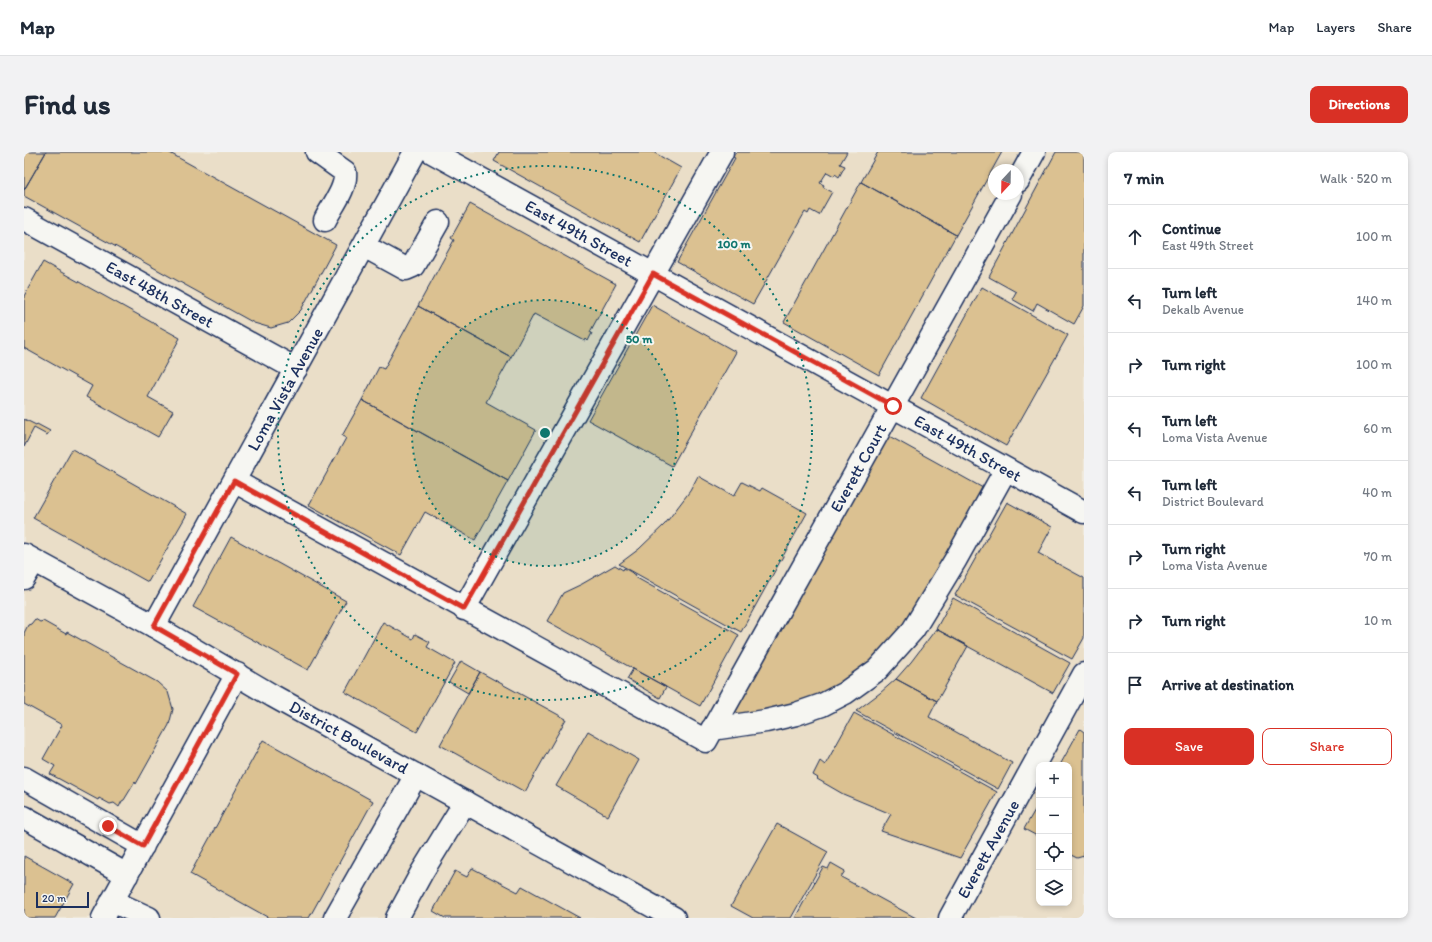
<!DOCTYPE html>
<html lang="en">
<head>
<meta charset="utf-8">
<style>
	:root { --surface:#fff; --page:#f2f2f3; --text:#1f2937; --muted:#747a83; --line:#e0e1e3; --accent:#d93025 }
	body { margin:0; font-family:Itim,sans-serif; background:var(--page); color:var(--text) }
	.controls { position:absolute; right:12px; bottom:12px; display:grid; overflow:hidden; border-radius:8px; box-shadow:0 2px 6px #0003 }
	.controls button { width:36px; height:36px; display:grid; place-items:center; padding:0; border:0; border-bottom:1px solid var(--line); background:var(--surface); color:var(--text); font:20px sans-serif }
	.compass { position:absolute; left:964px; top:12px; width:36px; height:36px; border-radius:50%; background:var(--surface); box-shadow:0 2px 6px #0003; rotate:202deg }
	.scale { position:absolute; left:12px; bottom:10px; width:53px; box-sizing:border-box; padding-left:4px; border:2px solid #1b2f5e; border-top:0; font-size:11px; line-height:14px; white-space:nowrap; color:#1b2f5e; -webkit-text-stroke:3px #f6f6f2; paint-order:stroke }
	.stop { position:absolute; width:12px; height:12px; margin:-9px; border:3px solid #d93025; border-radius:50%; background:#fff }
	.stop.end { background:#d93025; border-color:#fff; box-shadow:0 1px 4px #0008 }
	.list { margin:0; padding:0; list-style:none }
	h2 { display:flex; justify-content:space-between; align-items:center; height:52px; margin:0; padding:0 16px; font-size:17px }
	h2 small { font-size:13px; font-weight:400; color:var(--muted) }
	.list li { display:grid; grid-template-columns:26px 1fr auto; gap:12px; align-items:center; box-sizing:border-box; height:64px; padding:0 16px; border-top:1px solid var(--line) }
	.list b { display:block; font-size:15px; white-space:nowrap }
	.list p { margin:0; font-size:13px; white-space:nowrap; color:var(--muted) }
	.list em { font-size:13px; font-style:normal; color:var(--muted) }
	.actions { display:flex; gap:8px; padding:12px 16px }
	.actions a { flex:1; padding:9px 0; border:1px solid var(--accent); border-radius:8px; text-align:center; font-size:14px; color:var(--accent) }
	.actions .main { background:var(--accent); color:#fff }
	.icon { flex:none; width:22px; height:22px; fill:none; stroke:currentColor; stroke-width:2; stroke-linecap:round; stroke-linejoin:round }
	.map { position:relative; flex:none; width:1060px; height:766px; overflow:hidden; border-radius:8px }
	header { display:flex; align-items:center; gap:24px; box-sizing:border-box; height:56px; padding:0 20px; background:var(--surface); border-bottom:1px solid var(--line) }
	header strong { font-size:19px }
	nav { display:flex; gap:22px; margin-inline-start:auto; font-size:14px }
	.intro { display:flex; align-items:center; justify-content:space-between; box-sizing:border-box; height:96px; padding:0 24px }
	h1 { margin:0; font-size:28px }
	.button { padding:10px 18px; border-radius:8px; background:var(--accent); color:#fff; font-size:14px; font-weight:700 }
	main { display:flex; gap:24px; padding:0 24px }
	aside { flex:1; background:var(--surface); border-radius:8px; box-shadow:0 2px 6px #0003 }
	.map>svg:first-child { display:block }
	.built { fill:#eadec8; fill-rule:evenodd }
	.building { fill:#dbc191; stroke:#1b2f5e }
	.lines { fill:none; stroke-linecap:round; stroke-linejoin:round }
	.minor-casing { stroke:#1b2f5e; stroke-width:25 }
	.major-casing { stroke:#1b2f5e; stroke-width:25 }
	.minor { stroke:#f6f6f2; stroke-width:22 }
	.major { stroke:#f6f6f2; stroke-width:22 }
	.route { stroke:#d93025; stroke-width:5 }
	.ring { fill:none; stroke:#0f766e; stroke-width:2; stroke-dasharray:2 4 }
	.labels { text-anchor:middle; stroke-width:4; stroke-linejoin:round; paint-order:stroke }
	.street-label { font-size:17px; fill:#1b2f5e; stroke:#f6f6f2 }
	.centre { fill:#0f766e; stroke:#f6f6f2; stroke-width:2 }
	.ring-label { font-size:12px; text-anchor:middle; font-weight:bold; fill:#0f766e; stroke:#f6f6f2; stroke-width:4; stroke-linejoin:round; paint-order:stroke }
</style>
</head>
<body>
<header>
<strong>Map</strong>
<nav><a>Map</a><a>Layers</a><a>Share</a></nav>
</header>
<div class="intro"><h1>Find us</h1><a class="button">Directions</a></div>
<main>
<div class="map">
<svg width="1060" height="766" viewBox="0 0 1060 766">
	<rect width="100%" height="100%" fill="#f1ebdf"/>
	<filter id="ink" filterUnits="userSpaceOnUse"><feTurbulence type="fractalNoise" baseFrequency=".025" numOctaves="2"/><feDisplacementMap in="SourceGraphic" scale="8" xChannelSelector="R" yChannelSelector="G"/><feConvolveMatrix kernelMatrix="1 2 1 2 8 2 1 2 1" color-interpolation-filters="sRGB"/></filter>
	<g filter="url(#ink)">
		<path class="built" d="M0,0H1060V766H0ZM970,18H994V42H970ZM1015,613H1045V751H1015Z"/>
		<path class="building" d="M0,0H22L0,38Z
			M22,0H144L312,93L277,158L264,171L247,176L230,171L0,44V38Z
			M475,0H629L657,16L616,90L470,9Z
			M712,0H823L816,12L821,14L815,25L811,22L810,24L803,20L796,31L800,33L799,35L808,40L795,63L786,58L784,62L781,60L729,152L653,110L711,6L709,5Z
			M854,0H978L932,83L837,30Z
			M1032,0H1060V154L1050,172L1013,151L1009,159L988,147L992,140L965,125Z
			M837,30L932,83L855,223L760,170Z
			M446,52L592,132L566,180L568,181L564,189L562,187L561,189L510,162L487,205L394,154L430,88L427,86Z
			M19,110L156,186L124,245L149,259L134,285L62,245L68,234L0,196V144Z
			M958,135L1044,183L982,294L897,246Z
			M628,153L712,200L648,314L564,268Z
			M394,154L487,205L462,250L512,278L484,329L338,248L355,215L360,217Z
			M338,248L484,329L451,388L401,360L377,403L285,353L322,286L318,284Z
			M0,267L12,273L13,272L26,279L23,283L10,276L0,295Z
			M865,284L959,336L895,453L858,501L797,545L705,567L862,285L864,286Z
			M48,297L163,362L124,430L9,366Z
			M674,324L710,344L718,330L736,339L738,336L783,361L717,480L595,412L615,397L641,372L666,339Z
			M983,350L1028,375L1014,401L1060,426V486L1048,507L931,443Z
			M207,385L322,449L284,518L169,455Z
			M591,413L599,418L600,416L612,423L611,425L715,483L676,554L523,469L539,441L558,432Z
			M929,446L1046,511L1029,541L912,477Z
			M11,467L16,470L19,469L42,482L43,480L133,530L144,540L149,557L145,573L112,632L111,630L100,648L98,649L95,655L90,651L86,652L75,646L74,648L26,622L31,614L19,607L38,573L0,552V481L4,473L7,472Z
			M359,470L389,487L391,482L406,490L403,495L431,511L393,580L321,540Z
			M912,477L944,494L913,549L872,527L887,510Z
			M437,509L456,520L444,541L425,530Z
			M609,517L642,535L636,546L603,527Z
			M456,520L542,567L501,640L416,593Z
			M872,527L913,549L905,565L988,611L974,637L832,559L856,541Z
			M830,561L973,640L936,706L857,679L867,662L819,642L793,627L794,626L789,623L796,609L801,613Z
			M1056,577L1060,580V704L1053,706L1045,702V613H1036Z
			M564,579L615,608L584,664L532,634Z
			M239,588L349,649L285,766H245L166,722Z
			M1015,651V685L1000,677Z
			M753,672L804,700L767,766H729L707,754Z
			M0,704L50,732L31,766H0Z
			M807,711L821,719L817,725L892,766H771L799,715L804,717Z
			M448,716L494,740L498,734L556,766H421L409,759L431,719L443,725Z"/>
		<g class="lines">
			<g class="minor-casing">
				<path id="minor" d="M293,0L321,20C323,36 308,54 301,68
					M408,0L1060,360
					M994,29L1010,0
					M0,67L272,217
					M340,94L382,117L389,114L414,70
					M210,329L682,589L987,42
					M0,426L10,409
					M440,457L698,0
					M130,474L391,0
					M688,577L742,569L772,562L798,553L821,541L853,518L889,478L932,407L982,317
					M0,626L119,694
					M0,665L103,723
					M88,749L125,766
					M79,766L213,522
					M311,766L392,623
					M373,766L398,720L441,650
					M926,766L1060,522"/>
			</g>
			<g class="major-casing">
				<path id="major" d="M0,403L130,474L249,544L650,766"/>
			</g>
			<use href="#minor" class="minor"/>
			<use href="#major" class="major"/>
		</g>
	</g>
	<g class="lines" filter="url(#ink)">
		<path class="route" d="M84,674L119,694L213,522L130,474L210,329L440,457L629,122L869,254"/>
	</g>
	<circle cx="521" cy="281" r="133" fill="#0f766e" fill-opacity=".12"/>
	<g class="ring">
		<circle cx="521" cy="281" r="133"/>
		<circle cx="521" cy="281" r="267"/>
	</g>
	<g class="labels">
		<g class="street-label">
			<text transform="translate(555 81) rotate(29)" y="6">East 49th Street</text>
			<text transform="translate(136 142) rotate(29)" y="6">East 48th Street</text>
			<text transform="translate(261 237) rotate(-61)" y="6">Loma Vista Avenue</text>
			<text transform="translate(944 296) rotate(29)" y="6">East 49th Street</text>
			<text transform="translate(834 316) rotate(-61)" y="6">Everett Court</text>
			<text transform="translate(325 585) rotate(29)" y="6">District Boulevard</text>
			<text transform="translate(964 697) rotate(-61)" y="6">Everett Avenue</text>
		</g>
	</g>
	<circle cx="521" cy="281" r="6" class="centre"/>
	<g class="ring-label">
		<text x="710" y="96">100 m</text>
		<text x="615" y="191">50 m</text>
	</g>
</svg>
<div class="controls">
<button>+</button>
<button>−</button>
<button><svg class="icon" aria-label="locate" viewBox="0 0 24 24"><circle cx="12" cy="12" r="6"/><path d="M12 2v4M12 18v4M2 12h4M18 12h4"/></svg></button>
<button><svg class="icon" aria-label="layers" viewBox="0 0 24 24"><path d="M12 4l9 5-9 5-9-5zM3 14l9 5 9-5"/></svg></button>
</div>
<svg class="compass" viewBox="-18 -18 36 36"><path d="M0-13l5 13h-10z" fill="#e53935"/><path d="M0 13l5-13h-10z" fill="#747a83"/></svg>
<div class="scale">20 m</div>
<div class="stop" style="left:869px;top:254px"></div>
<div class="stop end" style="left:84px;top:674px"></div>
</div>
<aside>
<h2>7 min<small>Walk · 520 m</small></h2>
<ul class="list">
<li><svg class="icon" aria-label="ahead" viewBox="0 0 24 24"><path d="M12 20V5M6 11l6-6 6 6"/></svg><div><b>Continue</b><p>East 49th Street</p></div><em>100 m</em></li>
<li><svg class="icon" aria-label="left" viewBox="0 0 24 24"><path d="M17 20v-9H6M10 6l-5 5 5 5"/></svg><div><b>Turn left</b><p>Dekalb Avenue</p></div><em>140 m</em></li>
<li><svg class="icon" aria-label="right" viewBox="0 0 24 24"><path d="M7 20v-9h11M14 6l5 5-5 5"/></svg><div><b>Turn right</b></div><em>100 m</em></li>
<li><svg class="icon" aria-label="left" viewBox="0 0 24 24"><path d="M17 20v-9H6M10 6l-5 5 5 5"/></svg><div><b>Turn left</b><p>Loma Vista Avenue</p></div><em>60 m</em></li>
<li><svg class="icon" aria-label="left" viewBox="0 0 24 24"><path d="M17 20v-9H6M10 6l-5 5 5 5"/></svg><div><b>Turn left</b><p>District Boulevard</p></div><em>40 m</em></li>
<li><svg class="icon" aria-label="right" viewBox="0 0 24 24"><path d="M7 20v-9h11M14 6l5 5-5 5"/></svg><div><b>Turn right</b><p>Loma Vista Avenue</p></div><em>70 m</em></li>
<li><svg class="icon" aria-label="right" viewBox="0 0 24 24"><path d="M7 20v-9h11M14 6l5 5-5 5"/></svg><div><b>Turn right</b></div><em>10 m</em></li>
<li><svg class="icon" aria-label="arrive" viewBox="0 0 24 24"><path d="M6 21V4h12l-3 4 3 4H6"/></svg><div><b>Arrive at destination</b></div></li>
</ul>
<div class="actions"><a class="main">Save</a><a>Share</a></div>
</aside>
</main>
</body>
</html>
